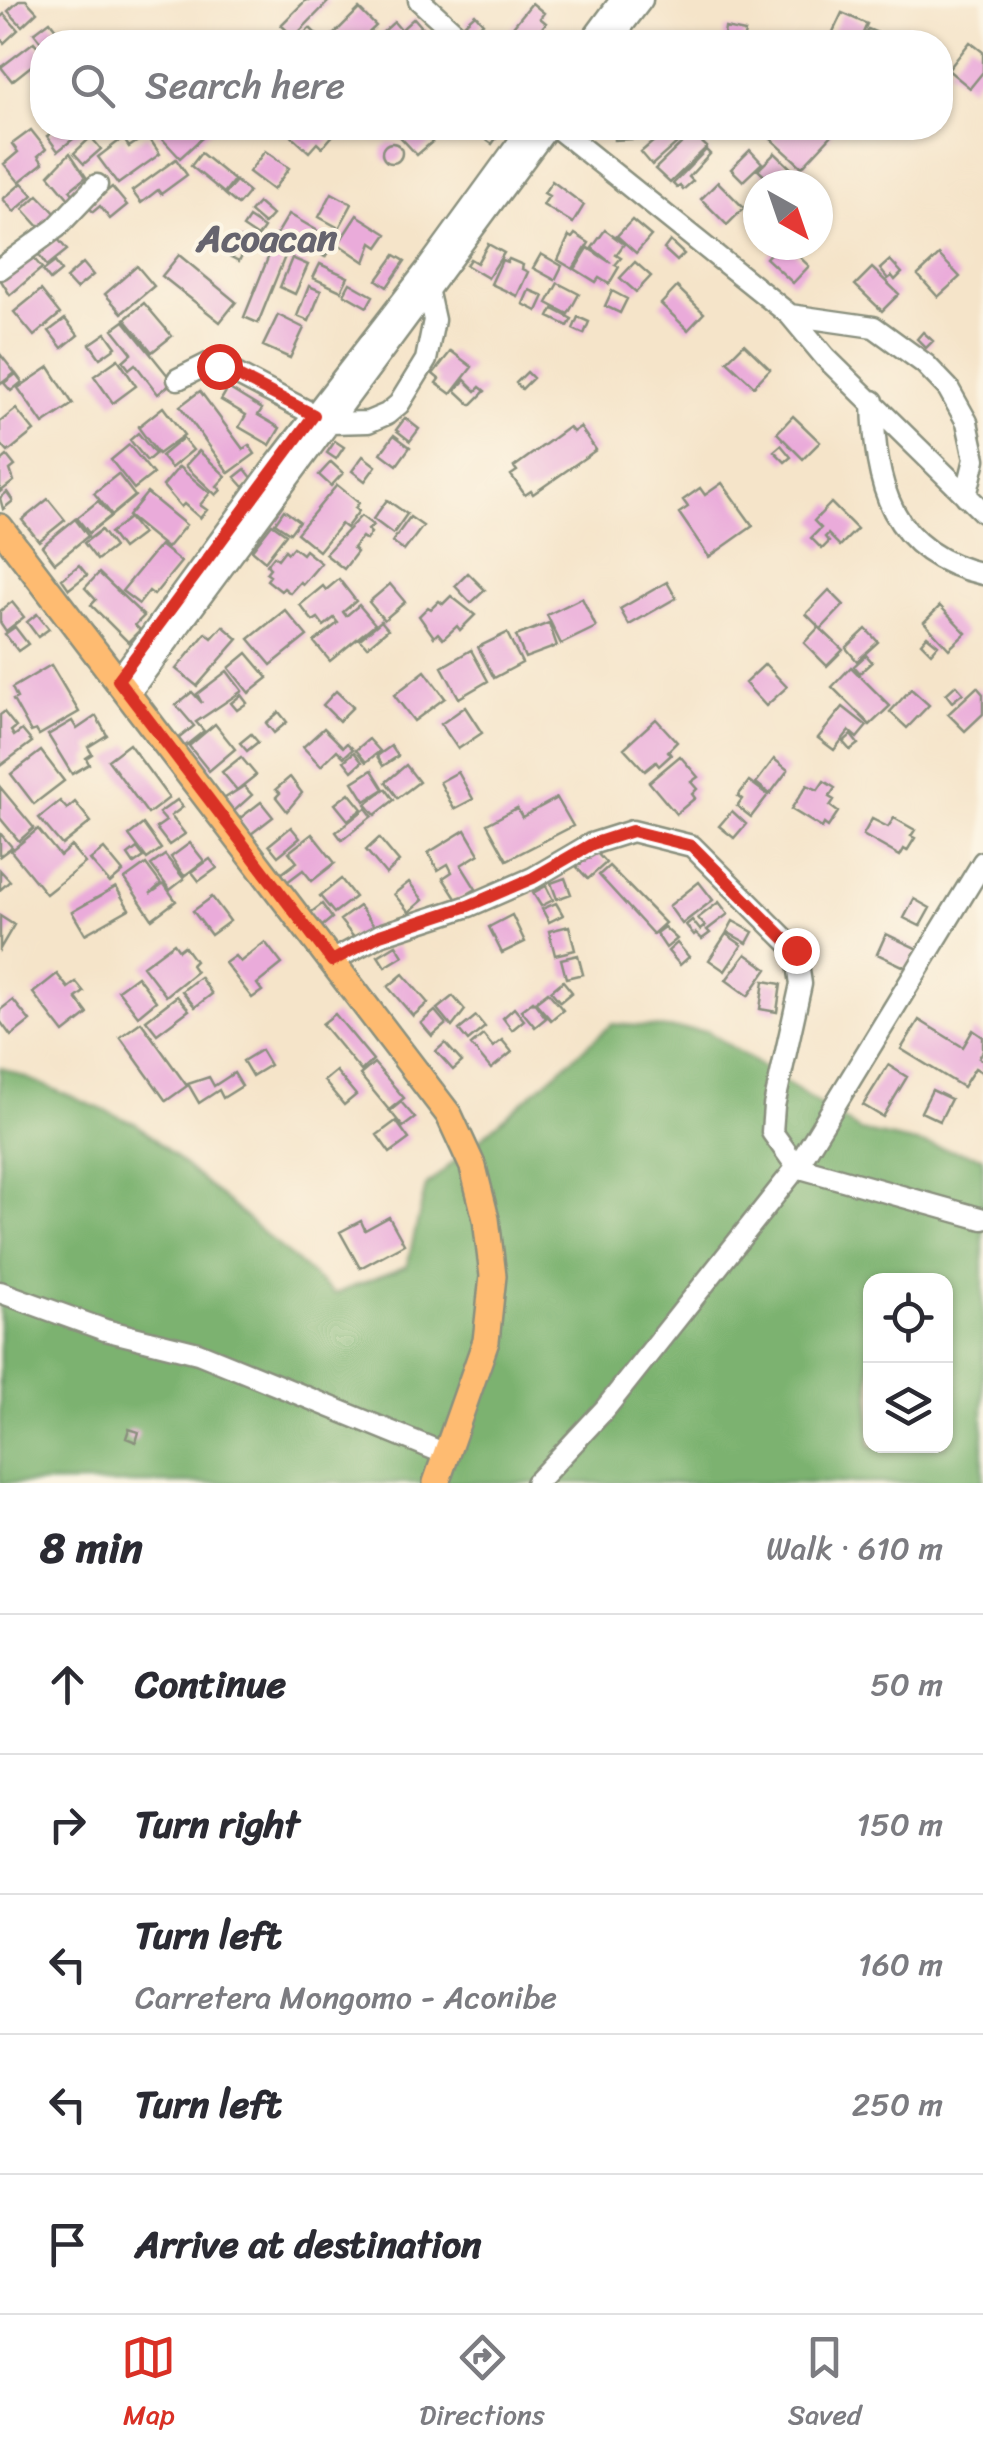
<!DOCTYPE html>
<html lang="en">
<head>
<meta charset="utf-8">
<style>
	:root { --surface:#fff; --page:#f7f7f7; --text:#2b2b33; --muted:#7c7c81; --line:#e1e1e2; --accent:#d93025 }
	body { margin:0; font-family:Sriracha,sans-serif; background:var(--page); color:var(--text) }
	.controls { position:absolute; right:30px; bottom:30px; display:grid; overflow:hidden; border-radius:20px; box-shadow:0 2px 8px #0004 }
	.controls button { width:90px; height:90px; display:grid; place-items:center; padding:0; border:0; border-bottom:2px solid var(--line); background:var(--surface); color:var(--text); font:50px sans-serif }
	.compass { position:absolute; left:743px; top:170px; width:90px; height:90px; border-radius:50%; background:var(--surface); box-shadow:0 2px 8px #0004; rotate:140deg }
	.stop { position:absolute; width:30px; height:30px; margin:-22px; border:8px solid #d93025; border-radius:50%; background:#fff }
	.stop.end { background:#d93025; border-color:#fff; box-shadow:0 2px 10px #0008 }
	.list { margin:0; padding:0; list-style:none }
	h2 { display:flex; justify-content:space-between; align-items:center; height:130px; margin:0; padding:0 40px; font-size:42px }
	h2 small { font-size:32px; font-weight:400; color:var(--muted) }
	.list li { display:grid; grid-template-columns:65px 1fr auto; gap:30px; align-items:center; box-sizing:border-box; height:140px; padding:0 40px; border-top:2px solid var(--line) }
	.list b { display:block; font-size:38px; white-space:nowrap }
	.list p { margin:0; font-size:32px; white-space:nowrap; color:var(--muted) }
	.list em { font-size:32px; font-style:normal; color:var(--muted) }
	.icon { flex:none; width:55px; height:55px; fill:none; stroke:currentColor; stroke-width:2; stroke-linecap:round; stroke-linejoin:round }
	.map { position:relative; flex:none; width:983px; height:1483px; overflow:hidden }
	.search { position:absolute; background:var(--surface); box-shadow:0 2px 8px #0004; left:30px; right:30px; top:30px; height:110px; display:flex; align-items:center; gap:25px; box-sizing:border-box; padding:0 35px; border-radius:40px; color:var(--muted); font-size:38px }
	.sheet { height:830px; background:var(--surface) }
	nav { display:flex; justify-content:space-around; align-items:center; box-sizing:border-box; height:140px; border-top:2px solid var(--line); background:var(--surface); font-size:28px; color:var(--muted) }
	nav a { display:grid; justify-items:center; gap:5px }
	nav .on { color:var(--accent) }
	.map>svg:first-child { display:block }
	.forest { fill:#7cb26f; stroke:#4e7852; stroke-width:2.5; fill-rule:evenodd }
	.building { fill:#eaabda }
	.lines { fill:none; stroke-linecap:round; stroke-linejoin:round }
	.minor-casing { stroke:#8a907e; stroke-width:25 }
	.major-casing { stroke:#8a907e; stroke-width:30 }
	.minor { stroke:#fff; stroke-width:20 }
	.major { stroke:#febb71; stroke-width:25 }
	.route { stroke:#d93025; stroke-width:12 }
	.labels { text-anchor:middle; stroke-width:8; stroke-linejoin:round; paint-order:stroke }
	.district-label { font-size:38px; font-weight:bold; fill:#66646e; stroke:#fcf5e5 }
</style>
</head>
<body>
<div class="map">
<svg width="983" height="1483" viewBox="0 0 983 1483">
	<rect width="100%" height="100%" fill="#fcf5e5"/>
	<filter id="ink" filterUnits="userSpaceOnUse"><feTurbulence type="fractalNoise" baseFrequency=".01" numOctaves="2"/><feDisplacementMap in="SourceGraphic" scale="20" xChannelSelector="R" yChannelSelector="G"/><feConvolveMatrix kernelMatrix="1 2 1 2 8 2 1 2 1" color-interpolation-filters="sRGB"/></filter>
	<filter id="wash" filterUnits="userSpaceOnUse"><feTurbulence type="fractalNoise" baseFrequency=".0048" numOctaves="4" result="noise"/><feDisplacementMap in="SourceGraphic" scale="40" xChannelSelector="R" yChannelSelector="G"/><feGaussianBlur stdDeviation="2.25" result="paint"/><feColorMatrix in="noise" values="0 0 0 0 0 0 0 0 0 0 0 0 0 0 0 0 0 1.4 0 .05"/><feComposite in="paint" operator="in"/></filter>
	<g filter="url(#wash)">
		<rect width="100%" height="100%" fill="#f5e4c9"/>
		<path class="forest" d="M612,1024L707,1031L860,1131L983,1157V1483H0V1067L137,1124L334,1294L407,1266L426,1186ZM870,1280H946V1446H870Z"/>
		<g id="blocks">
			<path class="building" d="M20,0H26L37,12L22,26L8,11Z
				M306,0H330L294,37L281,25Z
				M532,3L544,13L540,18L546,23L534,38L540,42H516L506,35Z
				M359,9L376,26L359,42H326Z
				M842,13L867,24L859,42H834L837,37L832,34Z
				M4,14L18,30L4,43L0,38V18Z
				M475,14L483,23L473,32L465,23Z
				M414,18L421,26L402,42H372L394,22L401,30Z
				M50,21L66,42H41L34,33Z
				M423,27L436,42H405Z
				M310,28L324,42H295Z
				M725,28L745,32L743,42H723Z
				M868,29L880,34L876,42H861Z
				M34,42L42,52V81L31,66L12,81L1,67Z
				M970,42L983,52V72L970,88L948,70Z
				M58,128H87L58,151L47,136Z
				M161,128H213L180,158L156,132Z
				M290,128H334L332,130L335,133L322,148L317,143L309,152L286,131Z
				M392,128H420L432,142L417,155Z
				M487,128L500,133L492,144L481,136Z
				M614,128H653L651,138L614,140Z
				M669,128H678L685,136L652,165L641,152Z
				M759,128H825L832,135L802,167Z
				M31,130L46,149L38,156L43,163L19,182L4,164L18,152L12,144Z
				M692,133L707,147L670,183L655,169Z
				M147,135L160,154L118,184L98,157L123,138L129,147Z
				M91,137L101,149L84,164L74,153Z
				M382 153a10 10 0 1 1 20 0a10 10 0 1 1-20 0Z
				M706,150L710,154L689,177L693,181L683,190L680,186L677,188L673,184Z
				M750,150L762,163L743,181L731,169Z
				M265,151L289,168L273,190L249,172Z
				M70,153L86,177L70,190L74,195L69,199L49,175Z
				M201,153L234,180L224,193L191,166Z
				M775,153L801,178L794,185H774L758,170Z
				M176,159L187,175L161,194L158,190L141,203L132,191Z
				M236,181L249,192L238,205L225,194Z
				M552,181L584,205L573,223L543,205L549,196L544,193Z
				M718,182L744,208L727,225L701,199Z
				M22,183L33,195L14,212L3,199Z
				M112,187L127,205L110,219L100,206L93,212L86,203L95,201Z
				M332,193L352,204L339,228L319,217Z
				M38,195L58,216L42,230L23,209Z
				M258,203L272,215L264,224L250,212Z
				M289,214L335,241L325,257L291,237L285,245L274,239Z
				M357,215L387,234L378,247L372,243L365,262L338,244Z
				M249,218L264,228L258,237L243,227Z
				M632,220L651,236L636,253L617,236Z
				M605,230L624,244L616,255L621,258L615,265L619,267L609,284L599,278L596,282L575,269L588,248L611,263L592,248Z
				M575,234L589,243L573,269L558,260L569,236L572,238Z
				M239,238L248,243L239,261L229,256Z
				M58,239L67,250L47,266L38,254Z
				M670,241L684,254L677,261L664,249Z
				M488,244L504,253L488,278L466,265L470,259L477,263Z
				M778,245H787L809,266L793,283L766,258Z
				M272,248L286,254L258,323L244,317Z
				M30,254L42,268L10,295L0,279Z
				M541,254L562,266L555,280L533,268Z
				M179,255L236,302L220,322L162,276Z
				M395,255L405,261L387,287L377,280Z
				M939,255L960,277L938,297L918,275Z
				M292,258L308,265L295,294L280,287Z
				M509,259L523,265L522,269L528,272L517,296L491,284L502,260L507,262Z
				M890,260L902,273L895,280L892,276L888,279L880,269Z
				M55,262L61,271L50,280L43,271Z
				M635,262L651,276L636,292L620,278Z
				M83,263L93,275L76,289L66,278Z
				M320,264L348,277L341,291L313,278Z
				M137,266L154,286L122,313L105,294Z
				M872,268L899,294L882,311L855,285Z
				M350,283L373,296L367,307L344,294Z
				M558,283L579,294L568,314L547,303Z
				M309,286L321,291L309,321L297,316Z
				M677,287L704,313L688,330L661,304Z
				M41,290L60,314L34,336L14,312Z
				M529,290L544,296L537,311L523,304Z
				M612,291L627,299L620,313L605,306Z
				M144,303L172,336L152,352L125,319Z
				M553,309L572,319L568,326L549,317Z
				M278,315L304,328L290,358L263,346Z
				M578,317L589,322L584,334L573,329Z
				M65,319L78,335L62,348L49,331Z
				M124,321L173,382L158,394L135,364L129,369L123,361L132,353L113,329Z
				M923,332L933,341L926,348L917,339Z
				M106,333L116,347L100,358L90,344Z
				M744,344L770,369L754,386L727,361Z
				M451,351L472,367L451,394L436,383L439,379L433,374Z
				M0,354L15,373L2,383L0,381Z
				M118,359L136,386L113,403L94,376Z
				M49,367L73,404L43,424L18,388Z
				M527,372L533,378L522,389L516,383Z
				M16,374L22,382L11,391L4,383Z
				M465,380L476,391L480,387L485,391L471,405L455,390Z
				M228,388L262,409L258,415L280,428L270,445L239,427L246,415L221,400Z
				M200,391L243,449L249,445L255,454L229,473L180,406Z
				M163,407L184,435L158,454L138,427Z
				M16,409L34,431L8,452L0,443V422Z
				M793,416L820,442L803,459L777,433Z
				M405,418L419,429L410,441L396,430Z
				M569,427L573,432L580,427L596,450L533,494L531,491L525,495L511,475L517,471L514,467Z
				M138,433L155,454L147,461L130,440Z
				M394,435L410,447L397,465L381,453Z
				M183,438L193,450L171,468L161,456Z
				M335,441L344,447L336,459L327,453Z
				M129,445L153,474L134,489L111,460Z
				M781,445L791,457L785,462L774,451Z
				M199,451L226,476L217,486L221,490L216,495L185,466Z
				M7,456L15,466L10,470L14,481L0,492V462Z
				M363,456L376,466L365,481L352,471Z
				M331,462L343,473L331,486L319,475Z
				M179,467L210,493L200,505L207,510L200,518L184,504L181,507L163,486Z
				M245,469L253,479L244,487L235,477Z
				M118,474L135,496L112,515L94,493Z
				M722,483L753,526L709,557L679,513L688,507L683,500L700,488L705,495Z
				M337,485L359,503L355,508L359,511L346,528L341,524L319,551L297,533Z
				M7,492L13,501L3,509L0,498Z
				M147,493L186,525L167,548L128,516Z
				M48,499L65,520L39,541L22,520Z
				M387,500L407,514L393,534L373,519Z
				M98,501L111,516L89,533L77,518Z
				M831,503L857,529L840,546L828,534L825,537L829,542L822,549L811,538L821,528L814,521Z
				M284,510L299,521L290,533L275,523Z
				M361,516L373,525L368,530L371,533L366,540L362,537L353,548L357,552L344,569L325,554Z
				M410,517L423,526L404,551L392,542Z
				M129,518L142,534L122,549L110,533Z
				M75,519L88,536L55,563L42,546Z
				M272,524L286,534L265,561L252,550Z
				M101,530L114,547L97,560L84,543Z
				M160,545L181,562L154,595L149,591L139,604L122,591Z
				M293,547L302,554L305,550L321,563L303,584L300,582L290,593L284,588L281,591L267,580L270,576L266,573L270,568L267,565L274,556L278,559L285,550L288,553Z
				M79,565L87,575L69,589L62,579Z
				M99,573L144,616L135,625L140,630L128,642L91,605L96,600L85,588Z
				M468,573L485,590L471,603L455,586Z
				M339,579L356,601L343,612L346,616L359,605L375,624L330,661L314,642L338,623L334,618L324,626L318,618L313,621L300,605L323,586L326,590Z
				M667,582L676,598L629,625L620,609Z
				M390,584L405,602L384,620L369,602Z
				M829,590L844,605L821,629L806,614Z
				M451,596L475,615L460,630L457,626L443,639L438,633L434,637L419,616L428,607L431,609L439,601L443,604Z
				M582,598L596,627L561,644L547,615Z
				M12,602L24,617L6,631L0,622V611Z
				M940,606L966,633L949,649L924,622Z
				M285,610L307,636L271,665L249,639Z
				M37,614L49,629L38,637L27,622Z
				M381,621L388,629L367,647L360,639Z
				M549,623L557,646L525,658L516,636Z
				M223,626L238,639L197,686L176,669L206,633L212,638Z
				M15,627L28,644L18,651L5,634Z
				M819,627L843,650L827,666L804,643Z
				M866,629L878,642L857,661L846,648Z
				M507,633L522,663L494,678L478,647Z
				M927,636L938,645L931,653L921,643Z
				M471,650L488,681L459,698L442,667Z
				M247,653L268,678L249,693L229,668Z
				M866,655L872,662L860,673L854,666Z
				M765,664L787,687L766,706L745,683Z
				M51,665L79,712L39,735L36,730L31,732L13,700L17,698L12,688Z
				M851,667L890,706L870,725L832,687Z
				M227,671L242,691L196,722L204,731L184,747L178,739L194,726L176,705L192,692L202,703L197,694Z
				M425,671L445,698L414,721L394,695Z
				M956,685L963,693L952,702L946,694Z
				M977,687L983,694V714L965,731L948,714Z
				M911,689L929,705L907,728L890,712Z
				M336,691L353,707L339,721L323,705Z
				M241,695L247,703L237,710L231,703Z
				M465,707L482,733L458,749L441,724Z
				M843,707L867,726L857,738L849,731L834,750L818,738Z
				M4,712L16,727L11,731L14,736L22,730L32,742L0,766V715Z
				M279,712L287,722L274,733L266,723Z
				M96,716L107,735L88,747L92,754L86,758L89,764L72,774L48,735L72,721L77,729Z
				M656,719L677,742L668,751L671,755L659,766L656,762L645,771L624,748Z
				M215,724L235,749L209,771L189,746Z
				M324,728L343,747L347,743L353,749L344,757L337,750L321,766L303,747Z
				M251,734L258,742L247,751L240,743Z
				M851,735L858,744L850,750L843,742Z
				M369,739L380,751L366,762L356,750Z
				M129,744L169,798L148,814L108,760Z
				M391,746L398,756L383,766L377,756Z
				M41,751L64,781L34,804L11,774Z
				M354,752L362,762L352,771L344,761Z
				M680,756L698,777L691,782L697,789L692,794L695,798L676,814L649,782Z
				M241,757L256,775L237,790L222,772Z
				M774,759L788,770L770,794L756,783Z
				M406,765L419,782L398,798L386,782Z
				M372,770L384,789L365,801L353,782Z
				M458,772L473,799L454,809L440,782Z
				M290,777L302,793L287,811L276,797L280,793L276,789Z
				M749,781L768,795L751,817L737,806L742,799L738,796Z
				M824,781L835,788L829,797L834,800L830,806L838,812L828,827L824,824L822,828L791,809L807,785L818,790Z
				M244,786L252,795L232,813L222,800Z
				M0,787L34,828L19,841L0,818Z
				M386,789L394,800L375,815L366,804Z
				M349,793L362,809L348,820L335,804Z
				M557,798L573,826L507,860L487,824L517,808L522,817Z
				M177,800L183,807L171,816L185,834L169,845L156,828L166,821L159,813Z
				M60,801L67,809L75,802L91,822L62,845L39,818Z
				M261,802L273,817L251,834L239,819Z
				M366,808L372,816L342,840L336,832Z
				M732,811L746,824L734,838L719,826Z
				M894,818L915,830L911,836L915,838L907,851L904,849L900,856L863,835L872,819L888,827Z
				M143,824L161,849L147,859L129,835Z
				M291,827L300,838L278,856L269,845Z
				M38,829L60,856L71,846L85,863L46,894L11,851Z
				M465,830L479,854L461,865L476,889L457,900L443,878L452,872L448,864L438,870L428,853Z
				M0,833L12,847L0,856Z
				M312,834L335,863L312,881L303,870L287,882L281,874L297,862L289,852Z
				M379,838L399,862L386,874L366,850Z
				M190,843L204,861L184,876L171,857Z
				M137,848L144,857L134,864L128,855Z
				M104,849L123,872L110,883L90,860Z
				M595,851L606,863L588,879L577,867Z
				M165,855L184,879L170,890L151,865Z
				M210,859L217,868L199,881L192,872Z
				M146,864L161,884L150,894L164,884L176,901L152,919L125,879Z
				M609,866L665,923L653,934L599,875Z
				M0,870L10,881L0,890Z
				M565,878L571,894L557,899L551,883Z
				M341,879L355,897L334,913L320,896Z
				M409,882L423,900L409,912L394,894Z
				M699,882L713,900L682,924L669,906Z
				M546,886L553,900L541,906L533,893Z
				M116,887L129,909L85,934L72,912Z
				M212,897L230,921L211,935L193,911Z
				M914,899L930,908L920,926L904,918Z
				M719,902L728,914L707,930L710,933L702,939L696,933L694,935L686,925L692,920L700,930L705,926L698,918Z
				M556,903L563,915L549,922L542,909Z
				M322,904L332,918L320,928L309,914Z
				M359,906L374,926L356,940L340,920Z
				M512,915L525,942L502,953L489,927Z
				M0,916L14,925L0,949Z
				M733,921L753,932L747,943L727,932Z
				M569,926L575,950L555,955L549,931Z
				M664,927L677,939L666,948L656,933Z
				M726,934L742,945L725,971L709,960Z
				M886,934L918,949L909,969L877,954Z
				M265,942L282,964L257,984L262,991L252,998L225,963L235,956L240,962Z
				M174,943L179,950L184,946L195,961L191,965L196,972L166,996L143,966Z
				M677,943L689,957L680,965L668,951Z
				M396,945L403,956L385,967L378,956Z
				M746,954L767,969L748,996L726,980Z
				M578,955L583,974L566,978L561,959Z
				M57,974L68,988L76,982L84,992L76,998L88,1014L64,1033L33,993Z
				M403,974L428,1003L413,1016L388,987Z
				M137,976L156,1001L138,1016L118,990Z
				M200,977L212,994L195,1007L182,991Z
				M563,981L572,992L560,1002L551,991Z
				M764,981L781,984L777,1012L760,1009Z
				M548,992L563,1010L551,1020L535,1002Z
				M177,996L189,1010L157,1034L146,1020Z
				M453,996L465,1010L452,1027L437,1009Z
				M13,1000L30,1021L11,1036L0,1021V1010Z
				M533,1001L546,1018L535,1027L521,1010Z
				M514,1008L524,1020L512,1030L503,1018Z
				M435,1011L446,1024L432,1036L421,1023Z
				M335,1014L373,1060L361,1071L322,1024Z
				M476,1016L485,1027L468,1041L459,1030Z
				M919,1020L963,1047L973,1030L983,1037V1051L979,1058L983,1060V1073L975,1068L963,1087L901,1049Z
				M141,1022L187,1086L166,1101L120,1037Z
				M483,1035L493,1047L502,1040L512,1052L491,1069L471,1045Z
				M445,1043L462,1062L453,1070L436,1051Z
				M261,1050L270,1065L252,1076L243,1061Z
				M374,1063L404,1098L389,1110L360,1075Z
				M888,1065L907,1077L883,1117L863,1105Z
				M336,1071L356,1095L344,1105L324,1081Z
				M234,1073L242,1086L223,1098L219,1090L199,1103L188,1084L209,1077L214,1086Z
				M932,1090L951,1099L940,1121L921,1112Z
				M401,1102L415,1118L403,1127L390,1111Z
				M396,1121L409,1139L390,1153L377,1135Z
				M389,1217L404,1244L360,1268L340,1232L361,1221L365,1230Z
				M129,1429L139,1432L136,1442L126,1438Z"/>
		</g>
	</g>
	<g filter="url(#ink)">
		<use href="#blocks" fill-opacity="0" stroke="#8a907e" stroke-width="2.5"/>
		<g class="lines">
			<g class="minor-casing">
				<path id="minor" d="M419,0L465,42
					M590,42L621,0
					M610,42L642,0
					M557,128L790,315L825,357L983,512
					M0,269L56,228L97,185
					M790,315L874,327L925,364L948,388L967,422L975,459L966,496
					M178,379L210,363L219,365L330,423L368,422L387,414L399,404L426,360L434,320L428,293
					M873,401C875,485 890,553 983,574
					M118,680L269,473L428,267L529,128
					M129,694L548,128
					M332,961L380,935L469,906L533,878L591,844L632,831L692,846L796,950L801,984L774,1106L772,1132L797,1167L983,1219
					M0,1292L105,1330L198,1353L446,1454
					M536,1483L605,1409L797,1167L983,862"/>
			</g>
			<g class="major-casing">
				<path id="major" d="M0,527L449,1115L473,1167L486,1219L493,1276L486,1341L436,1483"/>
			</g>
			<use href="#minor" class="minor"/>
			<use href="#major" class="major"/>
		</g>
	</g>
	<g class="lines" filter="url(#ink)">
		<path class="route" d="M219,366L314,415L118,680L332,961L380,935L468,906L533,878L592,844L632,831L692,846L796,950"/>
	</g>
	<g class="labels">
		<g class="district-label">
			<text x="267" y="251">Acoacan</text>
		</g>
	</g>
</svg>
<div class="controls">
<button><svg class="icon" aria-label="locate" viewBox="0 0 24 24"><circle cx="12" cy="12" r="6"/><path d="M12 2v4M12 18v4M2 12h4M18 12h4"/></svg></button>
<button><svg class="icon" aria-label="layers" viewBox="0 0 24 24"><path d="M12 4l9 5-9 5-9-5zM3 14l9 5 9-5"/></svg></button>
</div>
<svg class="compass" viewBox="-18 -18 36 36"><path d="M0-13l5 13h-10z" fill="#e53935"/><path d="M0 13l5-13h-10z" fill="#7c7c81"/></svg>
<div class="stop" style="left:219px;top:366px"></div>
<div class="stop end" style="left:796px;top:950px"></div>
<div class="search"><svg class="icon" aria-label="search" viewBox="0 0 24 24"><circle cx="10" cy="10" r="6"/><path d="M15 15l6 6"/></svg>Search here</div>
</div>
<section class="sheet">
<h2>8 min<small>Walk · 610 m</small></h2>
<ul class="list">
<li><svg class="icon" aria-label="ahead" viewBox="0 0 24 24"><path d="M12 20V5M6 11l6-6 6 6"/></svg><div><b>Continue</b></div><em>50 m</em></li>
<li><svg class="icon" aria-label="right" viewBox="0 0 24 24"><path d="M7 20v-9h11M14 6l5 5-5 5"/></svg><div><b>Turn right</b></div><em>150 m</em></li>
<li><svg class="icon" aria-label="left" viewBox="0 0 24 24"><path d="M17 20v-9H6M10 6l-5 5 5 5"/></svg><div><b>Turn left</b><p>Carretera Mongomo - Aconibe</p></div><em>160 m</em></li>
<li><svg class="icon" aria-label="left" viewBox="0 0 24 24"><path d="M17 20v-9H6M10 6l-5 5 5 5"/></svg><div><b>Turn left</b></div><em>250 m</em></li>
<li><svg class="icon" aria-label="arrive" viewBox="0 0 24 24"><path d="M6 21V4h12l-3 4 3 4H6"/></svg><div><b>Arrive at destination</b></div></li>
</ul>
</section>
<nav>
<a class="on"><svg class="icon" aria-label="map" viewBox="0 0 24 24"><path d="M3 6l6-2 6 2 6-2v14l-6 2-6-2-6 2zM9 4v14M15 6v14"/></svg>Map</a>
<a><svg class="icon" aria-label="directions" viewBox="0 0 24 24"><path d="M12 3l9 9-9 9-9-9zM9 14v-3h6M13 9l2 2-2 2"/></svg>Directions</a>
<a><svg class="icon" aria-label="saved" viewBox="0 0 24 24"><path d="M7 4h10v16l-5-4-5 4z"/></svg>Saved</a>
</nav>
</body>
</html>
